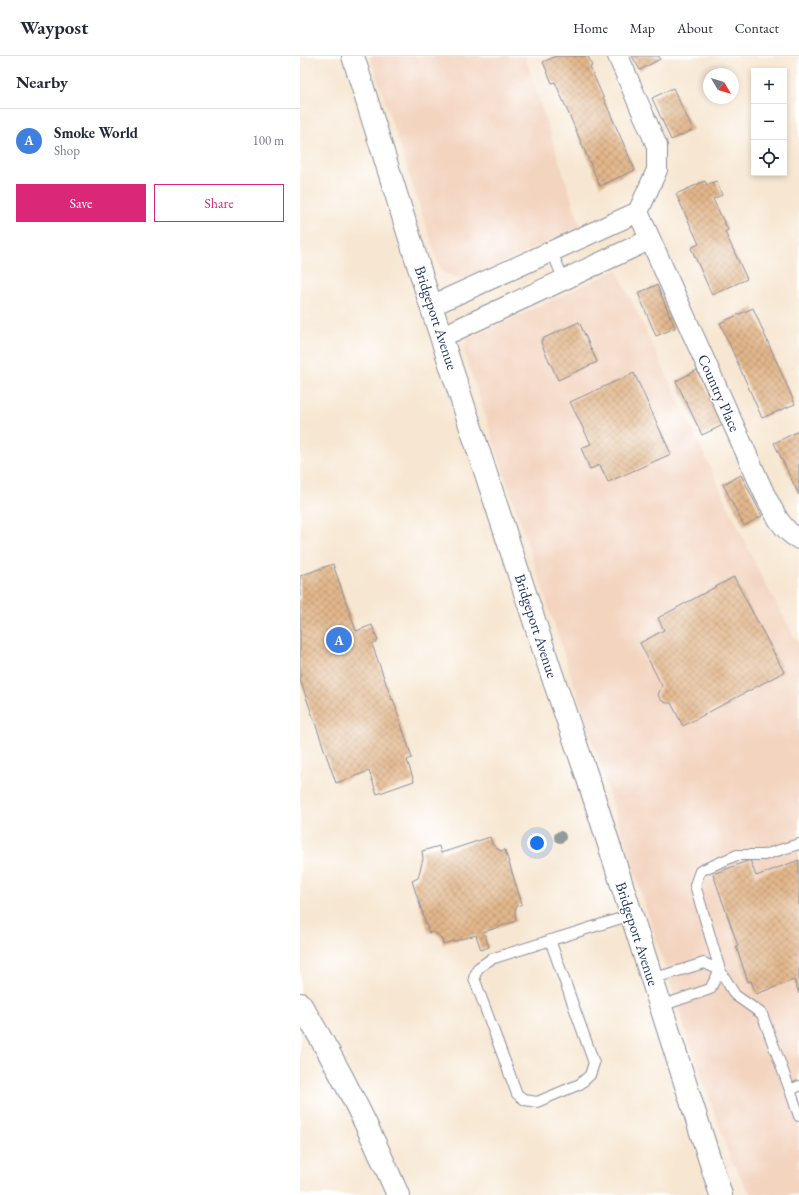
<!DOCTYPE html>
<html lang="en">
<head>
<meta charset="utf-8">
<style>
	:root { --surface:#fff; --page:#f6f6f7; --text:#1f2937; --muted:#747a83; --line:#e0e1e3; --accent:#db2777 }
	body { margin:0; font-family:"EB Garamond",serif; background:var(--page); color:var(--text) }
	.controls { position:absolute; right:12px; top:12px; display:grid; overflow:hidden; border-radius:0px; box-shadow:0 2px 6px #0003 }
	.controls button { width:36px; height:36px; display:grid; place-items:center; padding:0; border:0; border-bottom:1px solid var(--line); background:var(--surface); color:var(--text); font:20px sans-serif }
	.compass { position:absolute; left:403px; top:12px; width:36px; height:36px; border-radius:50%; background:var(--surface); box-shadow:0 2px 6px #0003; rotate:128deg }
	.you { position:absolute; left:237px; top:787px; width:14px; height:14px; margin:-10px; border:3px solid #fff; border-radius:50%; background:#1a73e8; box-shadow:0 0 0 6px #1a73e833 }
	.badge { display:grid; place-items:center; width:26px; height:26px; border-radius:50%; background:var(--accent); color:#fff; font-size:13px; font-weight:700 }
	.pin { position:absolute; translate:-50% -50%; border:2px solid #fff; box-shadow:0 1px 4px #0006 }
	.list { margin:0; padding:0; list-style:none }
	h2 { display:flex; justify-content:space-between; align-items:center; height:52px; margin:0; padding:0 16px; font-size:17px }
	h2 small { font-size:13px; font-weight:400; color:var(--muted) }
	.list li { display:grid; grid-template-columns:26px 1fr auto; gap:12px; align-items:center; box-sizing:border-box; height:64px; padding:0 16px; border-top:1px solid var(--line) }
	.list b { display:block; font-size:15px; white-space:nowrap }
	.list p { margin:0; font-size:13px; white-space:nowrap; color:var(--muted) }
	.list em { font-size:13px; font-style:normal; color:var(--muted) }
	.actions { display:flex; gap:8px; padding:12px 16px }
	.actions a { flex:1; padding:9px 0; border:1px solid var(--accent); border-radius:0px; text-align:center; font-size:14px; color:var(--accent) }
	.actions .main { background:var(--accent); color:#fff }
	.icon { flex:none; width:22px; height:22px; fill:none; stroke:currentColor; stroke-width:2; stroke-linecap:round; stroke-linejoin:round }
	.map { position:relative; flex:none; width:499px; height:1139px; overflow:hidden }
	header { display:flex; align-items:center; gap:24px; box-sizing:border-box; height:56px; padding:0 20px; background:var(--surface); border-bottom:1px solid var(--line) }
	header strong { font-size:19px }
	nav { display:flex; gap:22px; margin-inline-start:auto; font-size:14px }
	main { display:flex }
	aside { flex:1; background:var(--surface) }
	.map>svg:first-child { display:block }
	.built { fill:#f3d4bf }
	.building { fill:url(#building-cross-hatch) }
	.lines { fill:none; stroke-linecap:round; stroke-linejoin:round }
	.service-casing { stroke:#898b98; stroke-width:12 }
	.minor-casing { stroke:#898b98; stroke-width:22 }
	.secondary-casing { stroke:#898b98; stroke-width:24 }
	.motorway-casing { stroke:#898b98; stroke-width:24 }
	.service { stroke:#fff; stroke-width:10 }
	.minor { stroke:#fff; stroke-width:20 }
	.secondary { stroke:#fff; stroke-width:22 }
	.motorway { stroke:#fff; stroke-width:22 }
	.tree { fill:#8f9c99 }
	.labels { text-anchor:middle; stroke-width:3; stroke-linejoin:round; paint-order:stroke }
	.street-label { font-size:15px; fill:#1b2f5e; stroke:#fff }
</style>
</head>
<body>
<header>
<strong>Waypost</strong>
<nav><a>Home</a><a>Map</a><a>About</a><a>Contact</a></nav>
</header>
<main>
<aside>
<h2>Nearby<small></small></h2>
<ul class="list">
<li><span class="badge" style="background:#3f7fe0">A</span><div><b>Smoke World</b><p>Shop</p></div><em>100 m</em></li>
</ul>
<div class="actions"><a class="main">Save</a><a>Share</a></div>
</aside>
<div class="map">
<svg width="499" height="1139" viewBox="0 0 499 1139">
	<defs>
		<pattern id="building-cross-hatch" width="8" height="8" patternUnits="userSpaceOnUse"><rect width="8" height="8" fill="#e3b78b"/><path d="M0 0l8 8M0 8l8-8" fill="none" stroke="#b79575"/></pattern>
	</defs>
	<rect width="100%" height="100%" fill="#fff"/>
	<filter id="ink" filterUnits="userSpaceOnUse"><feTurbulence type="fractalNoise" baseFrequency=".025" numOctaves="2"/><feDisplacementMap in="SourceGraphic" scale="8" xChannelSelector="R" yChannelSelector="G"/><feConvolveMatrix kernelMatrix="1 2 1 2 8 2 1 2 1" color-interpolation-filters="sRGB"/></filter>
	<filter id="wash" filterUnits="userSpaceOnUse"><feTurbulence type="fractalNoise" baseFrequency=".012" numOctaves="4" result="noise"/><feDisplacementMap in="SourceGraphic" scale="16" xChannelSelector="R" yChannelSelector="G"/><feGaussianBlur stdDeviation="0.9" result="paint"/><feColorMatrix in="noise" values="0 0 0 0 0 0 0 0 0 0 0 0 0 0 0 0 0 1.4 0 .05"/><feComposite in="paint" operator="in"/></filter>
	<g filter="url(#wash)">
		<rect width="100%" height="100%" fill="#f7e7d2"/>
		<path class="built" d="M70,0H225L281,172L162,224L141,215Z
			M317,214L462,522L499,589V1139H451L430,1102L383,967L276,634L164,296L168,283Z"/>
		<g id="blocks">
			<path class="building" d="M256,0H288L292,10L290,11L335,114L300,130L255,26L252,27L243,6Z
				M332,0H359L360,3L340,14Z
				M373,32L393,74L371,84L352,42Z
				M405,125L407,129L416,125L422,139L413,143L428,174L425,176L447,223L412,239L391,192L399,188L376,138Z
				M357,229L375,272L356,280L338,237Z
				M453,252L495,348L462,362L420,267Z
				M279,266L297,306L258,324L241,287L242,283Z
				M397,314L423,369L402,379L376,325Z
				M334,317L371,398L308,426L300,409L290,413L281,392L291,388L270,346Z
				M499,375V439L474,387Z
				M441,419L462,460L444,470L423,428Z
				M33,508L56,575L72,569L78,585L72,588L92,644L93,643L112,702L107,704L114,725L77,738L69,715L36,727L0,624V520Z
				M434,521L484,616L383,670L371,647H366L361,644L358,639L362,630L340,587L364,574L358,562Z
				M190,781L192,788L196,792L201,795L205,794L222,848L217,850L215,855L216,865L184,876L189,891L181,894L176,879L143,888L141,882L138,879L133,876L129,877L112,825L118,822L123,803L122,795L139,790L141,797Z
				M450,804L456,820L499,804V938L494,924L456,938L451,925L448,926L436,890H438L413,818Z"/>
		</g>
	</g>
	<g filter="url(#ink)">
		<use href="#blocks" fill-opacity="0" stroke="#898b98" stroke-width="1"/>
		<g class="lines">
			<g class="service-casing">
				<path id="service" d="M252,196L263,222
					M250,884L294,1007L290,1019L280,1028L237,1046L225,1044L217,1038L174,922L178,912L191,903L331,859
					M352,923L404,907L420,914L410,933L361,950
					M499,1030L490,1034L499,1060
					M490,1034L462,958L435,939L420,914L395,829L400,815L437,799H464L499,788"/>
			</g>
			<g class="minor-casing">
				<path id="minor" d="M338,156L464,437C473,454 481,474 499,483
					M131,250L338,156L357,114V90L318,0
					M141,281L349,184"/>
			</g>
			<g class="secondary-casing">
				<path id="secondary" d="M53,0L131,250L251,616L289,726L421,1139"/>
			</g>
			<g class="motorway-casing">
				<path id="motorway" d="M0,948C38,1008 70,1074 98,1139"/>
			</g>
			<use href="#service" class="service"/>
			<use href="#minor" class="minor"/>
			<use href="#secondary" class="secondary"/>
			<use href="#motorway" class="motorway"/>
		</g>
		<circle class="tree" cx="260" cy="781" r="6"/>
	</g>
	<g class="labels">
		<g class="street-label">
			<text transform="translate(136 262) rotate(72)" y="5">Bridgeport Avenue</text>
			<text transform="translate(419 337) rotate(66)" y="5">Country Place</text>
			<text transform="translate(236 570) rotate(72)" y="5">Bridgeport Avenue</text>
			<text transform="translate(337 878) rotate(72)" y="5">Bridgeport Avenue</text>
		</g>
	</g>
</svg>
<div class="controls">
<button>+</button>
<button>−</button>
<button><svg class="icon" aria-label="locate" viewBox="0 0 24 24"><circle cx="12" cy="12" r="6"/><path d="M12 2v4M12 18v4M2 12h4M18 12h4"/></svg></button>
</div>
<svg class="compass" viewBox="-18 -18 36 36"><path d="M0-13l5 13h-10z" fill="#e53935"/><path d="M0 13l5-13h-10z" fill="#747a83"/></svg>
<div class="you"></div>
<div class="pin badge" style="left:39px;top:584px;background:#3f7fe0">A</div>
</div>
</main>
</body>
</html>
